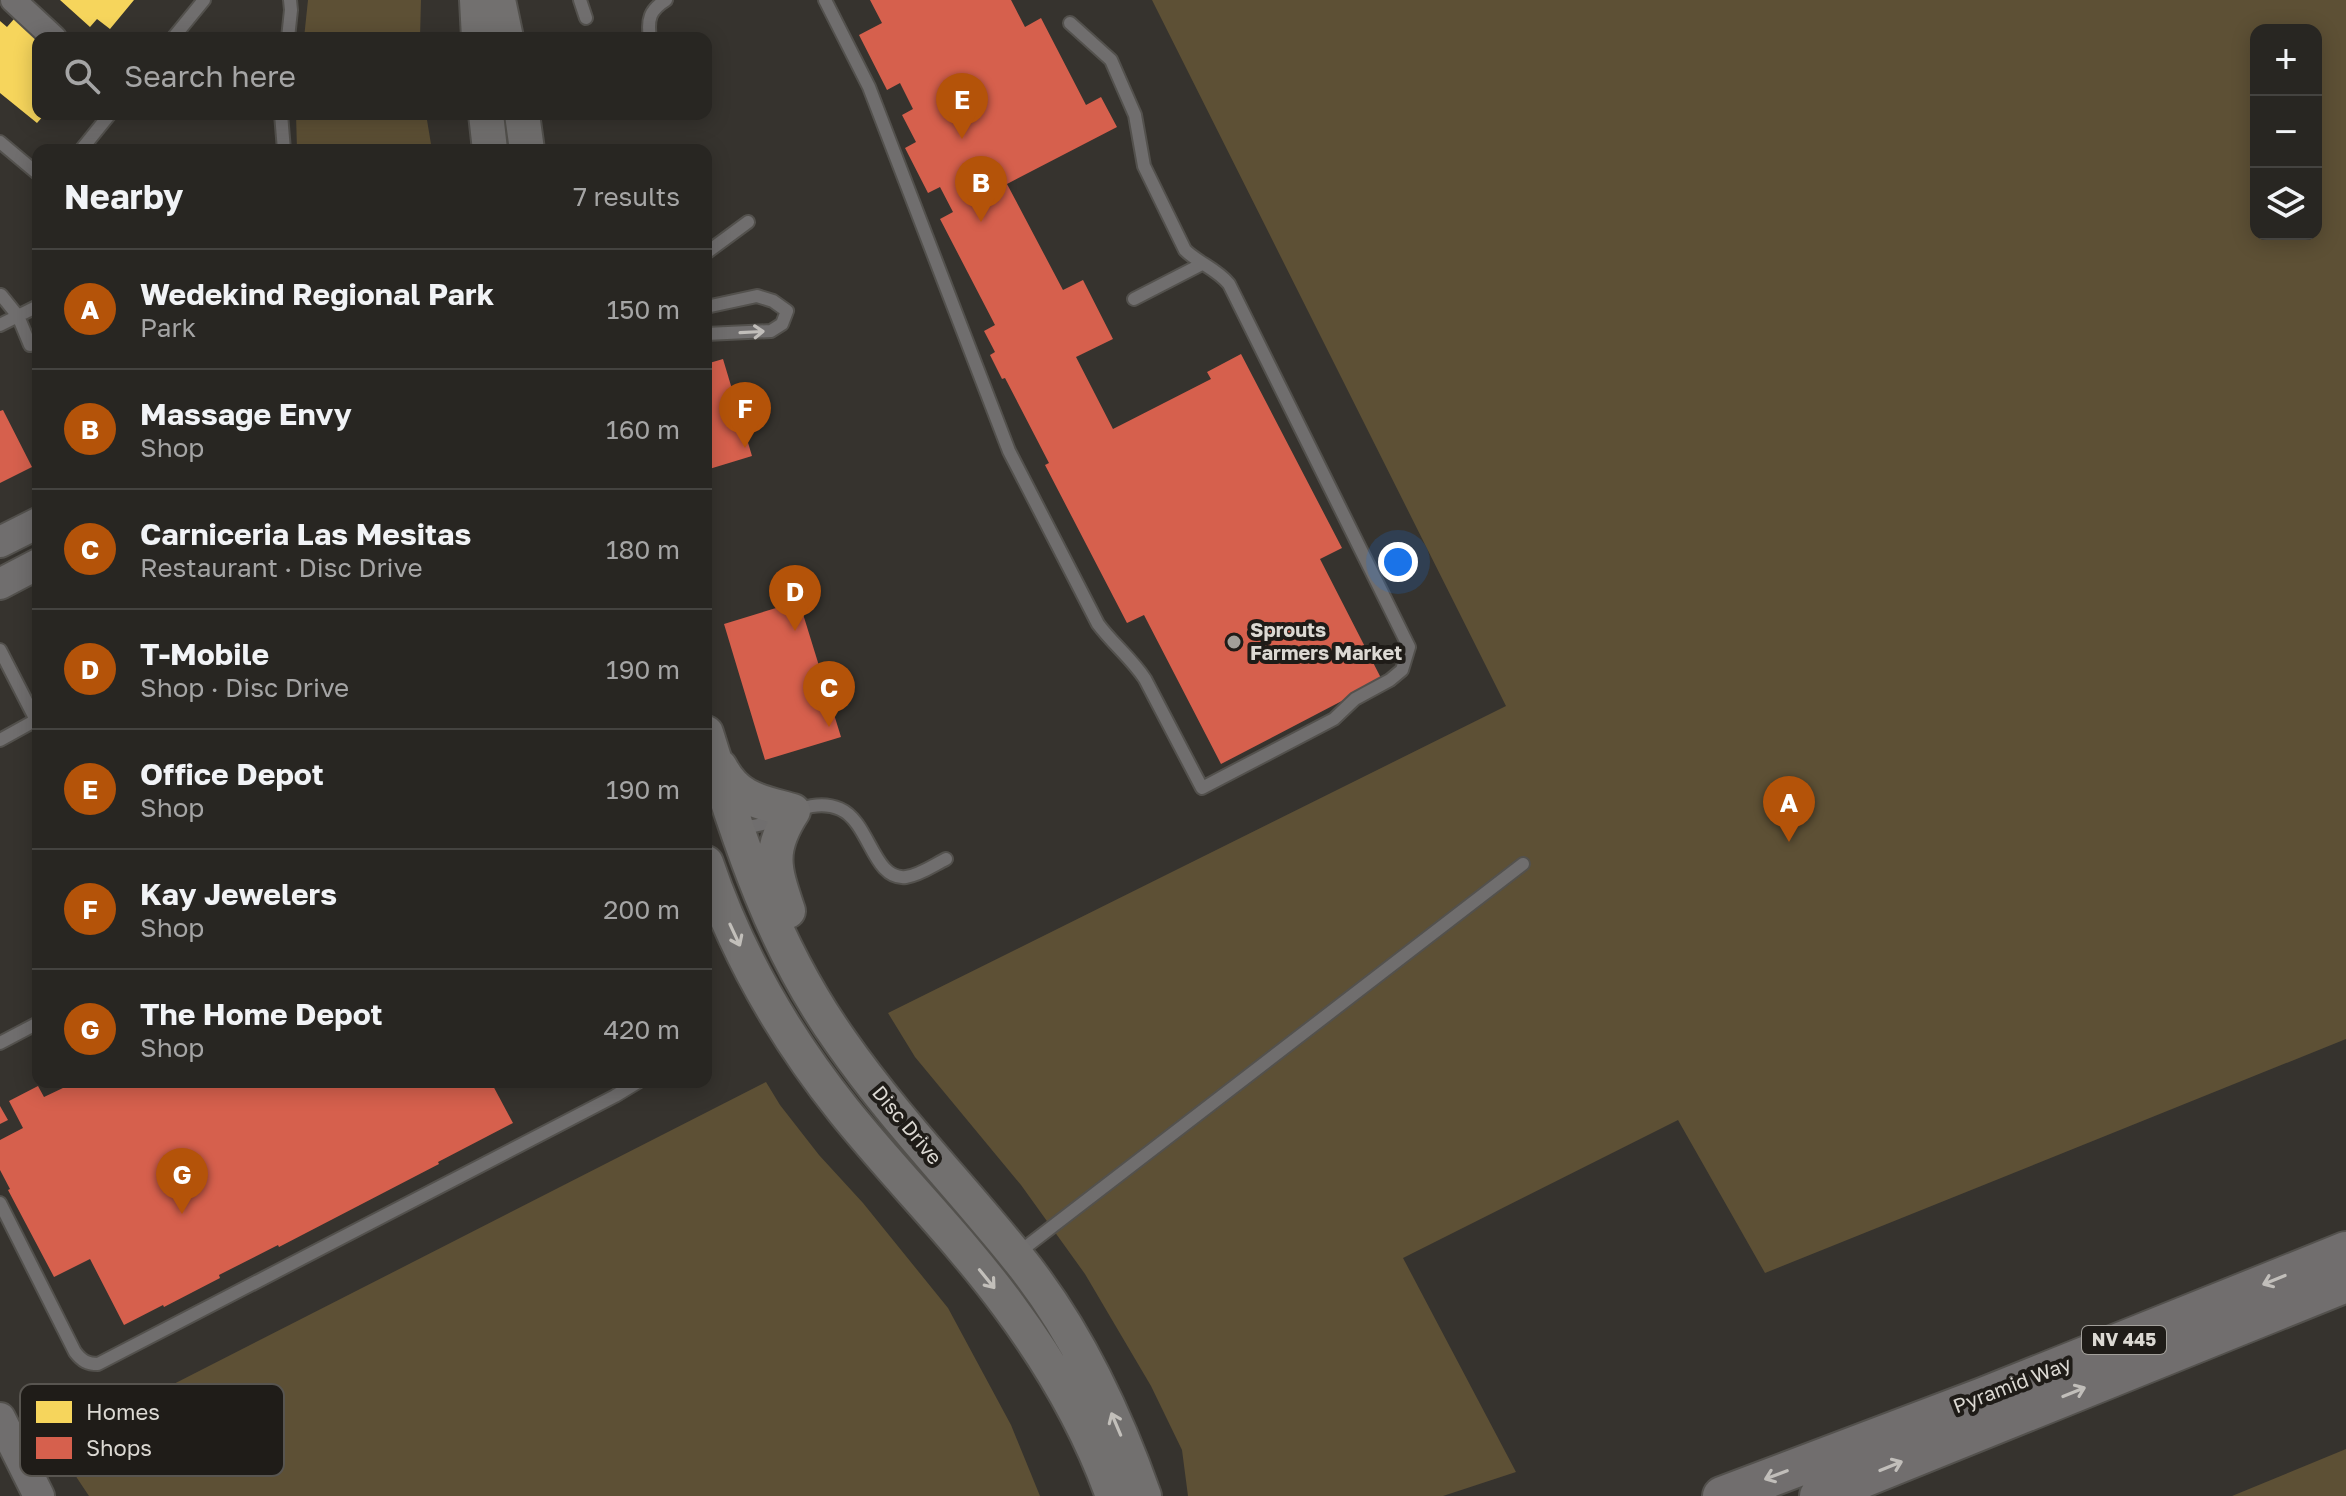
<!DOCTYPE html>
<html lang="en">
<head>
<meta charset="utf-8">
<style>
	:root { --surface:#282622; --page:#302e2a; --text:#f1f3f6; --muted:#a5a5a5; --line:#444340; --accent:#b45309 }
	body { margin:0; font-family:"Golos Text",sans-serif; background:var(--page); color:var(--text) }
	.controls { position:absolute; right:24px; top:24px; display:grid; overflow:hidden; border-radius:16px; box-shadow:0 4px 20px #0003 }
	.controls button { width:72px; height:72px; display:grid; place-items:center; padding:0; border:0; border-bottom:2px solid var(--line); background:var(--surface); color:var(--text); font:40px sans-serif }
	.you { position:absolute; left:1398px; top:562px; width:28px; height:28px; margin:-20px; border:6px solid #fff; border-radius:50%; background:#1a73e8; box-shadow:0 0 0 12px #1a73e833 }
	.badge { display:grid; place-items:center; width:52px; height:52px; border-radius:50%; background:var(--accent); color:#fff; font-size:26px; font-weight:700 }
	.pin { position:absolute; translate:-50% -66px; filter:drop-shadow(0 2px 4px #0008) }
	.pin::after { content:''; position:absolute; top:42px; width:28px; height:24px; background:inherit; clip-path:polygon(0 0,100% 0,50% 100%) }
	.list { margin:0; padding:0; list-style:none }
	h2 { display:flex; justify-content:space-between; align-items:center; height:104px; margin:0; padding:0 32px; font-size:34px }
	h2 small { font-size:26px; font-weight:400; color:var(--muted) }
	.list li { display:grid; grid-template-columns:52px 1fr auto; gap:24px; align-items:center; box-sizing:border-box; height:120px; padding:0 32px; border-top:2px solid var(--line) }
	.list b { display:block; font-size:30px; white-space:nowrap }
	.list p { margin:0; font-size:26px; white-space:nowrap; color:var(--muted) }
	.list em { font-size:26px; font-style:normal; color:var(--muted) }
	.icon { flex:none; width:44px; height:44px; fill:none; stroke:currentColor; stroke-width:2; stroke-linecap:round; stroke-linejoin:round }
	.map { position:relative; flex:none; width:2346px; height:1496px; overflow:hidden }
	.search { position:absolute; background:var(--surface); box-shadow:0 4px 20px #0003; left:32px; top:32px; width:680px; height:88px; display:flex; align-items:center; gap:20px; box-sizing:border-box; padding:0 28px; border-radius:16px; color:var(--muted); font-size:30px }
	.panel { position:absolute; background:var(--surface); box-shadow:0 4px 20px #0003; left:32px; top:144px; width:680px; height:944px; border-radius:16px }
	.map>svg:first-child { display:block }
	.green { fill:#5d5035; fill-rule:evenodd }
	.homes { fill:#f6d55c }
	.shops { fill:#d6604d }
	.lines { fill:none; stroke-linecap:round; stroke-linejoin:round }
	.service-casing { stroke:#53514d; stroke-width:16 }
	.minor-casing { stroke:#53514d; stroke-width:28 }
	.tertiary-casing { stroke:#53514d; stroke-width:34 }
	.secondary-casing { stroke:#53514d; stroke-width:38 }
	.primary-casing { stroke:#53514d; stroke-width:42 }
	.service { stroke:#706e6e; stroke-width:12 }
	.minor { stroke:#706e6e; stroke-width:24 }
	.tertiary { stroke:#706e6e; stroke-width:30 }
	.secondary { stroke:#72706f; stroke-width:34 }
	.primary { stroke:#716e6e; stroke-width:38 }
	.oneway { stroke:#c1beba }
	.oneway2 { stroke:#c2bfba }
	.poi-dot { fill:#a29f99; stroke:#1f1c18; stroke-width:3 }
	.labels { text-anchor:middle; stroke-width:8; stroke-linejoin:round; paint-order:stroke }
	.shield { fill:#1f1c18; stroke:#a3a09b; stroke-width:2 }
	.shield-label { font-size:18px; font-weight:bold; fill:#dcd9d3 }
	.poi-label { font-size:20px; font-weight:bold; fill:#dcd9d3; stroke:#1f1c18; text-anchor:start }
	.street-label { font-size:20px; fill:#dcd9d3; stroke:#1f1c18 }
	.key { fill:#1f1c18; stroke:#585550; stroke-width:2 }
	.key-label { font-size:22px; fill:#dcd9d3 }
</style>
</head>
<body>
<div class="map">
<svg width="2346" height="1496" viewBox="0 0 2346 1496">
	<rect width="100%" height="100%" fill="#36332e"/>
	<path class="green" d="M308,0H421L420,38H304Z
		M1152,0H2346V1039L1765,1273L1678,1120L1403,1258L1516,1472L1443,1496H1188L1182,1450L1151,1386L1085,1274L1021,1185L915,1057L888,1013L1506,706ZM2256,30H2316V234H2256Z
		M296,114H426L432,150H297Z
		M766,1082L780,1105L819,1155L863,1203L948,1308L1011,1425L1040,1496H89L77,1478L60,1442Z
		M2346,1449V1496H2232Z"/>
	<path class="homes" d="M60,0H134L110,29L97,19L90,27Z
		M14,19L38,39V114H45L37,123L0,93V21L7,27Z"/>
	<path class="shops" d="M870,0H1011L1025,27L1041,18L1086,105L1101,97L1117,127L1007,184L1063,290L1083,280L1113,339L1076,357L1113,429L1211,379L1207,372L1241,354L1342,548L1320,559L1382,680L1221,764L1144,615L1127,623L1045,465L1049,463L1005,378L1002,379L990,355L995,352L984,331L995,325L940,219L953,212L940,187L928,193L905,148L916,142L902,115L913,109L900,83L887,90L859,35L882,23Z
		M723,359L752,456L706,470V364Z
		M3,410L32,467L0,483V411Z
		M799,601L841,737L765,760L724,624Z
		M62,1082H491L513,1123L438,1162L439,1164L279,1247L278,1245L219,1275L220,1278L164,1307L163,1305L124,1325L90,1259L54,1277L8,1190L10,1189L0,1170V1140L23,1128L9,1101L38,1086L44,1097L65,1087Z
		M0,1106L8,1120L0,1124Z"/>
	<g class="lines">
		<g class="service-casing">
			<path id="service" d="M580,0L586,18
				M825,0L869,87L1009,451L1098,624C1112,643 1132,659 1145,679L1202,788L1334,719L1355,699L1390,680L1402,670L1409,647L1229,284C1217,269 1198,263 1185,250L1144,166L1135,115L1111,60L1070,23
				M173,38L204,0
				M288,38L291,10L290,0
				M650,38C647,19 650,10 666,0
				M281,114L284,150
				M0,142L38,174
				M81,150L110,114
				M706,253L748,222
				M1,295L18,316L30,345
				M1134,299L1202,264
				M706,307L757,296L773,301L787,311L782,324L771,331L706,334
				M0,325L38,306
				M0,650L36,720
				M0,740L38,719
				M738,826C774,832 804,793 840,809C870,822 873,881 906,877C920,875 934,865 946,859
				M0,1043L38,1023
				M0,1203L75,1352C82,1361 87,1364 98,1364L615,1096L638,1082
				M1018,1253L1523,864"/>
		</g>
		<g class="minor-casing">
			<path id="minor" d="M13,0L54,38"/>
		</g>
		<g class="tertiary-casing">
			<path id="tertiary" d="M0,542L38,523
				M0,584L38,564
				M0,1418L39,1496"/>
		</g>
		<g class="secondary-casing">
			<path id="secondary" d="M477,0L479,38
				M498,0L506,38
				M486,114L490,150
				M522,114L527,150
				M706,733C741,845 772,945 841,1042C894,1118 959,1185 1017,1257C1075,1328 1114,1411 1144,1496
				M720,767C737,800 761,802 793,811C767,851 774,869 788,911
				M706,863C736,952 785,1037 844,1111C897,1177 958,1237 1008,1305C1051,1363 1089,1428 1113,1496"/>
		</g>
		<g class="primary-casing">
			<path id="primary" d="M1722,1496L1983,1397L2346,1251
				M1819,1496L2346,1283"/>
		</g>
		<use href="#service" class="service"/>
		<use href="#minor" class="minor"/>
		<use href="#tertiary" class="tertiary"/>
		<use href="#secondary" class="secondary"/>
		<use href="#primary" class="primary"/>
	</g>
	<defs><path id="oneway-shaft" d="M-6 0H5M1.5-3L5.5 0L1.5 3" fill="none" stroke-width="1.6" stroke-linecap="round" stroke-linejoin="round" transform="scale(2)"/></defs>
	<g class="oneway">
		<use href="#oneway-shaft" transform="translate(752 332) rotate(-3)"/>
		<use href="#oneway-shaft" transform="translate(2274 1280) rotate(158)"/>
		<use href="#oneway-shaft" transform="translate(2074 1392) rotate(-22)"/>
		<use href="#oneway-shaft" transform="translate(1891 1466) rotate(-22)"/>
		<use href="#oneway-shaft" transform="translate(1776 1475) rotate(159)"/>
	</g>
	<g class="oneway2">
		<use href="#oneway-shaft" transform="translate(735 935) rotate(65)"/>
		<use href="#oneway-shaft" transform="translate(987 1279) rotate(51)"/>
		<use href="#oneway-shaft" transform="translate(1116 1424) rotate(-113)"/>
	</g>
	<circle class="poi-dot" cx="1234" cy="642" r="8"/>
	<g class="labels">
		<rect class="shield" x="2082" y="1326" width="84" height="28" rx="6"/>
		<g class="shield-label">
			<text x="2124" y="1346">NV 445</text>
		</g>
		<g class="poi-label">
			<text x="1250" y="637">Sprouts<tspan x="1250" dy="23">Farmers Market</tspan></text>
		</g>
		<g class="street-label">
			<text transform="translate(907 1125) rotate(50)" y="7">Disc Drive</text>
			<text transform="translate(2012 1385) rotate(-21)" y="7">Pyramid Way</text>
		</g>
	</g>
	<rect x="20" y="1384" width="264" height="92" rx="12" class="key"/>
	<rect x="36" y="1401" width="36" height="22" fill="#f6d55c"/>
	<rect x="36" y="1437" width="36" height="22" fill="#d6604d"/>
	<g class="key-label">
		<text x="86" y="1420">Homes</text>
		<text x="86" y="1456">Shops</text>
	</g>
</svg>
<div class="controls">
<button>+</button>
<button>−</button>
<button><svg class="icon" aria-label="layers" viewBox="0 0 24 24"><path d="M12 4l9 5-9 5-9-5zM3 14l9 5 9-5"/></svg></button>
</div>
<div class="you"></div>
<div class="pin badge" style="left:1789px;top:842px">A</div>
<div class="pin badge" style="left:981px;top:222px">B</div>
<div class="pin badge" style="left:829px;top:727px">C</div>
<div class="pin badge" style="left:795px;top:631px">D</div>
<div class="pin badge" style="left:962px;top:139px">E</div>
<div class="pin badge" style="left:745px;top:448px">F</div>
<div class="pin badge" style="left:182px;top:1214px">G</div>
<div class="search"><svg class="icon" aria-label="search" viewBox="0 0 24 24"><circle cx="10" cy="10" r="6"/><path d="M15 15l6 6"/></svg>Search here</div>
<section class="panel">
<h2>Nearby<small>7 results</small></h2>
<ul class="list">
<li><span class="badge">A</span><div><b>Wedekind Regional Park</b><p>Park</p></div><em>150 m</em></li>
<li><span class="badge">B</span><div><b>Massage Envy</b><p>Shop</p></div><em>160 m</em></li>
<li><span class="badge">C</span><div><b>Carniceria Las Mesitas</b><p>Restaurant · Disc Drive</p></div><em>180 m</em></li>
<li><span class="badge">D</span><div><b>T-Mobile</b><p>Shop · Disc Drive</p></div><em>190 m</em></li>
<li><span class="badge">E</span><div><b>Office Depot</b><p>Shop</p></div><em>190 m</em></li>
<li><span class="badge">F</span><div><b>Kay Jewelers</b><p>Shop</p></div><em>200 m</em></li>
<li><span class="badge">G</span><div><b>The Home Depot</b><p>Shop</p></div><em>420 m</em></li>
</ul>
</section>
</div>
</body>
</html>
